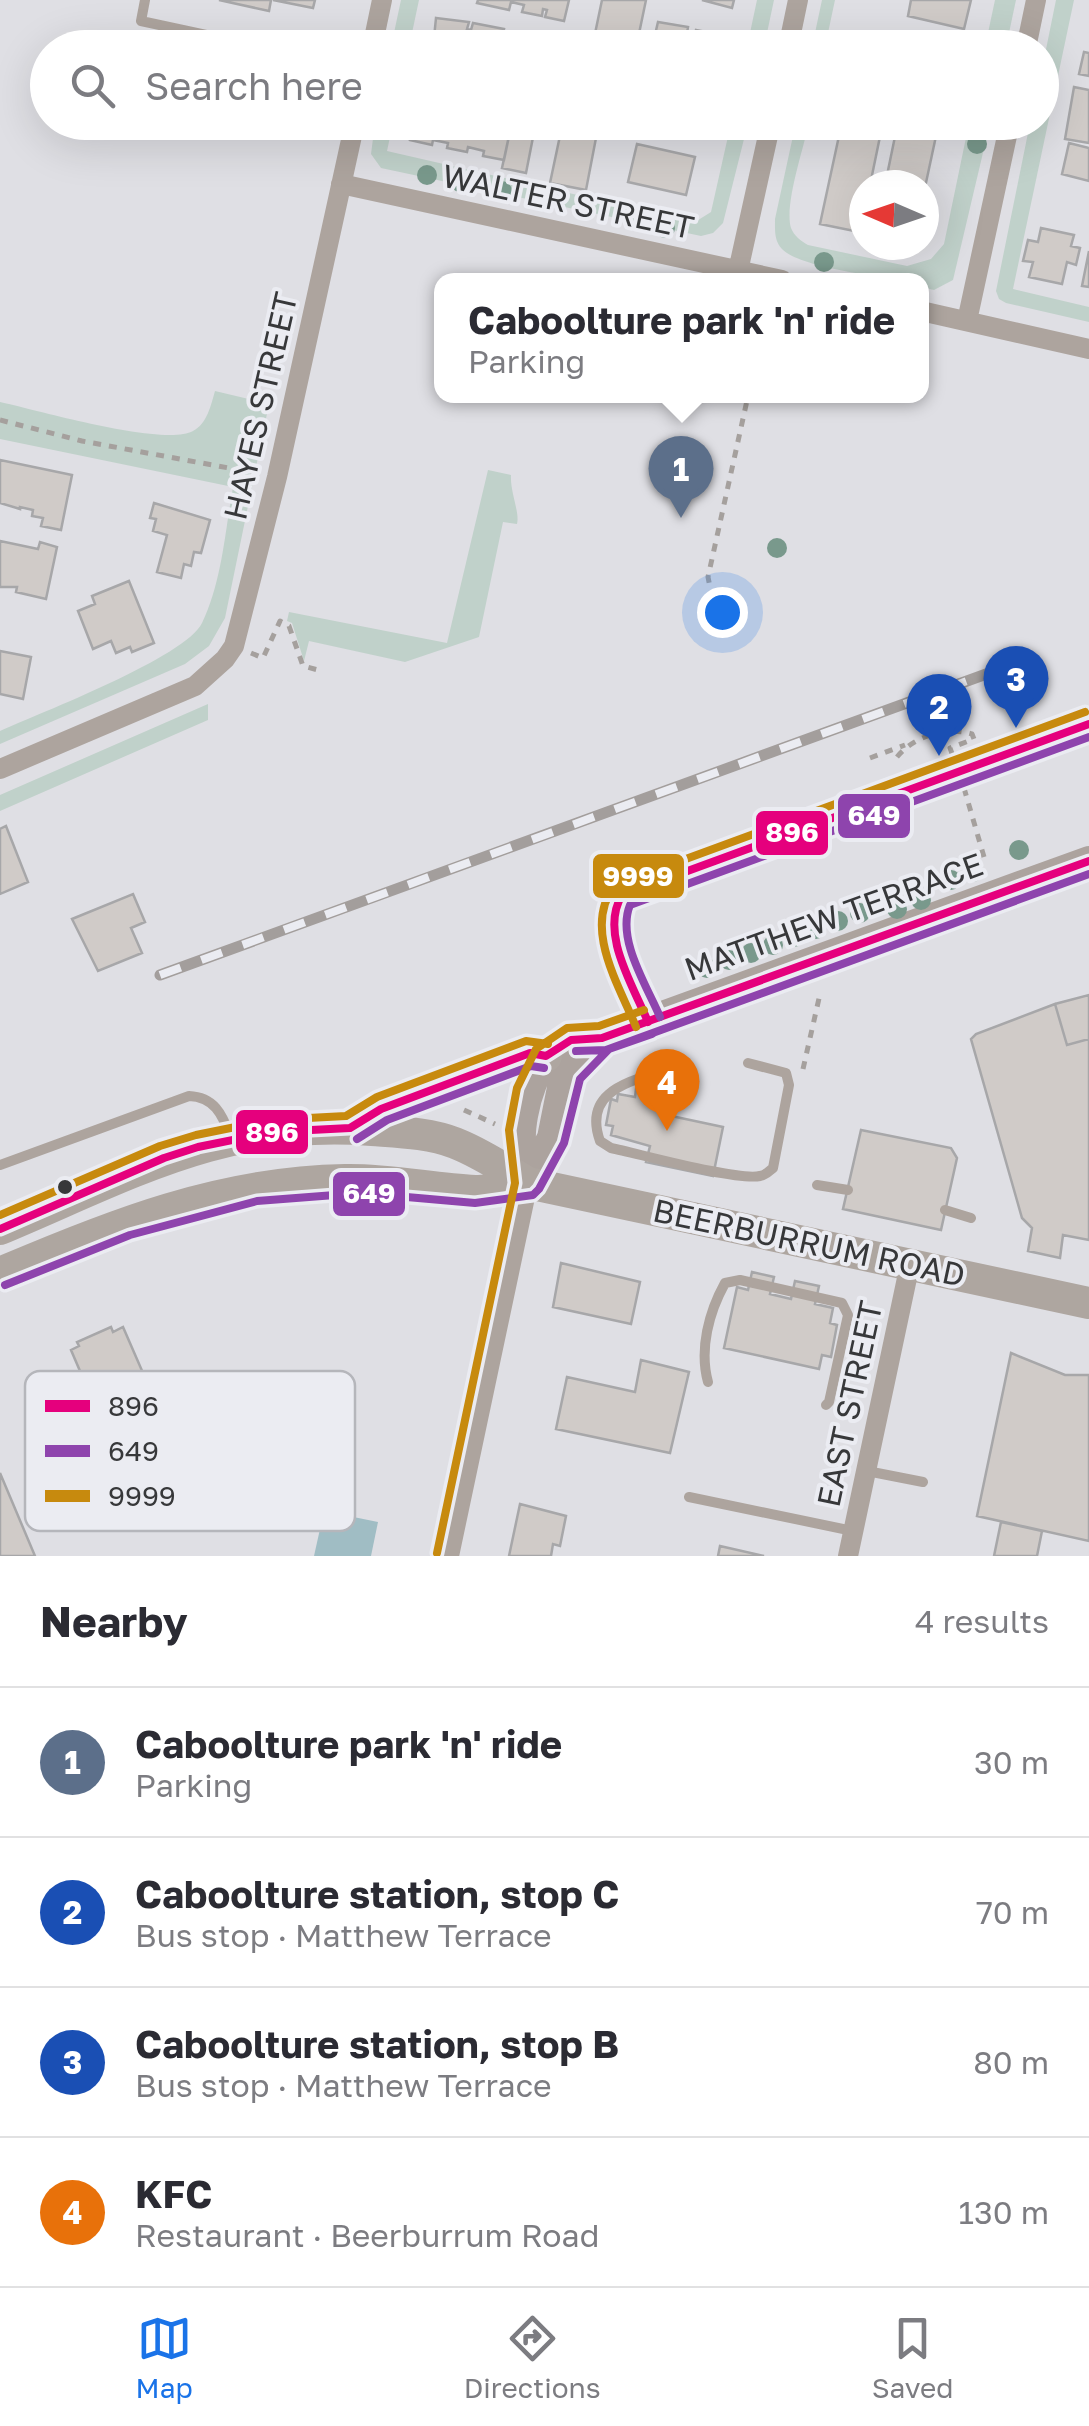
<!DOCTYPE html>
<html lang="en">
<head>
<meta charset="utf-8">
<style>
	:root { --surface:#fff; --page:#f7f7f7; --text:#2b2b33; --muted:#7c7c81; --line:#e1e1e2; --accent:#1a73e8 }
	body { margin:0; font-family:"Golos Text",sans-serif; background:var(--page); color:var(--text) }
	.compass { position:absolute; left:849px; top:170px; width:90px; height:90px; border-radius:50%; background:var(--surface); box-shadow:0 10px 40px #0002; rotate:272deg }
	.you { position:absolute; left:722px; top:612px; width:35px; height:35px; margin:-25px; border:8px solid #fff; border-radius:50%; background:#1a73e8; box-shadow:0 0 0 15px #1a73e833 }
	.badge { display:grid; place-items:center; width:65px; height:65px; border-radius:50%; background:var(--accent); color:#fff; font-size:32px; font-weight:700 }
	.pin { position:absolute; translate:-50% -82px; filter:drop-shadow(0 2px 5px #0008) }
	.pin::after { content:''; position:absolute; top:52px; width:35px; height:30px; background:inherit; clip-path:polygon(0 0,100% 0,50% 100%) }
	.popup { position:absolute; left:434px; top:273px; width:495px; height:130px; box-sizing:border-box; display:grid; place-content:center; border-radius:20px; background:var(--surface); filter:drop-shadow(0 2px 8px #0005); font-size:32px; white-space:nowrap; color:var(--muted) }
	.popup b { font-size:38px; color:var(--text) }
	.popup::after { content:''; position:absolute; left:50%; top:100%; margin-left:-20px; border:20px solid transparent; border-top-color:var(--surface) }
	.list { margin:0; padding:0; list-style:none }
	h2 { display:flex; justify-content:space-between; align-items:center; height:130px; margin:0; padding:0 40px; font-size:42px }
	h2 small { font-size:32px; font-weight:400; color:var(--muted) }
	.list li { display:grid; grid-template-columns:65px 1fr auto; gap:30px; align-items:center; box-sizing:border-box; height:150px; padding:0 40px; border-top:2px solid var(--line) }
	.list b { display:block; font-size:38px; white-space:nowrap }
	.list p { margin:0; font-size:32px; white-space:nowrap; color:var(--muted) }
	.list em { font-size:32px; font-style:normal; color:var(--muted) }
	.icon { flex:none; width:55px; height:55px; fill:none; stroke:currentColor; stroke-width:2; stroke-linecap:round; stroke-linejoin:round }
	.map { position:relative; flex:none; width:1089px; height:1556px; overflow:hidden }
	.search { position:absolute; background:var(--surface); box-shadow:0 10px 40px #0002; left:30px; right:30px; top:30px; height:110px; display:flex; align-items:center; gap:25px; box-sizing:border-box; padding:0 35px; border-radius:55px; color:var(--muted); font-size:38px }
	.sheet { height:730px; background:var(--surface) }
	nav { display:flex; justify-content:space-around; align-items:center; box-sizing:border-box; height:140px; border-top:2px solid var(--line); background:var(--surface); font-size:28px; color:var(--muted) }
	nav a { display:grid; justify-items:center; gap:5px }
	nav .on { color:var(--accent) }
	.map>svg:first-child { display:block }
	.green { fill:#c0d1ca }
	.water { fill:#a0bdc4 }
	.building { fill:#d0cbc8; stroke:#a7a7a9; stroke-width:2.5 }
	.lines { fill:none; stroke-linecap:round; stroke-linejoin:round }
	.path { stroke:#a5a09d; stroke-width:5; stroke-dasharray:8 8; stroke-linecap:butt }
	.lane { stroke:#ada49e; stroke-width:10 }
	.street { stroke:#ada49e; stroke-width:20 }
	.secondary { stroke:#aca39e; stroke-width:30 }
	.primary { stroke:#aea6a0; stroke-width:32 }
	.rail-casing { stroke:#a39e9c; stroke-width:11 }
	.rail { stroke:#ebecf2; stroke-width:8; stroke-dasharray:22; stroke-linecap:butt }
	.bus-1-casing { stroke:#ebecf2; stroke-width:15 }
	.bus-2-casing { stroke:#ebecf2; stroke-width:15 }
	.bus-3-casing { stroke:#ebecf2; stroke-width:15 }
	.bus-1 { stroke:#e5007d; stroke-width:8 }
	.bus-2 { stroke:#8e44ad; stroke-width:8 }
	.bus-3 { stroke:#c78a0e; stroke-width:8 }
	.tree { fill:#79998c }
	.bus-dot { fill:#37383a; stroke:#ebecf2; stroke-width:4 }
	.labels { text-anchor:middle; stroke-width:8; stroke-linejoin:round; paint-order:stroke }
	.street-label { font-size:32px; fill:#37383a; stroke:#ebecf2 }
	.key { fill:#ebecf2; stroke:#b5b6bb; stroke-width:2.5 }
	.key-label { font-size:28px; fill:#37383a }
	.line-badge { stroke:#ebecf2; stroke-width:4 }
	.badge-label { font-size:28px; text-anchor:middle; font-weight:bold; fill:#fff }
</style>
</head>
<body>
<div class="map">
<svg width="1089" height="1556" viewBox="0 0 1089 1556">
	<rect width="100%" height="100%" fill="#dfdfe4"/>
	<path class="green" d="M401,0H419L409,47H391Z
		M757,0H774L764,47H747Z
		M822,0H835L825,47H812Z
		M995,0H1016L1006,47H985Z
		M1056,0H1074L1013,289L1089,307V322L1006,303L999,299L996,291L1030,123L1042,122V69Z
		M796,122L809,123C804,147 784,205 791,228C794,236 801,241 808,245L907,266L931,259L944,244L969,123H990L953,280L934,290L921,287V280C894,280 799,268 782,249C774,241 775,230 775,219Z
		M375,123H393L387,151L695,222L711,212L731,123H748L723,223L713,233L701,236L381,168L371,154Z
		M215,391L269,404L225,618L209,646L185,664L0,744V731C40,713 186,657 202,623C222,582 225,531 233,487L0,439V402C37,410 164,447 193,431C207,424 211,405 215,391Z
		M488,470L511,475C510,493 520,512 517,524L503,522L479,637L405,662L309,641L304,661L292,623L287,621L289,612L447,643Z
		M208,704V720L0,811V795Z"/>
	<path class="water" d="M324,1511L378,1522L371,1556H314Z"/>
	<path class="building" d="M219,0H271L269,11Z
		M273,0H315L313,8Z
		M478,0H569L564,21L545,17L547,10L543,9L542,16L522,12L524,5L511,2L509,10L477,3Z
		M602,0H646L636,48H592Z
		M702,0H734L732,8Z
		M911,0H971L964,29L908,16Z
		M436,18L469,22L467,29L471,30L473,23L504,29L502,37L516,40L518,33L537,37L536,44L539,45L541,37L560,41L559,48H433Z
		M658,22L688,27L685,45L654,39Z
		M696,30L726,36L724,48L693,47Z
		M851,32L900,42L899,48H848Z
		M925,35L967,44L966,48H923Z
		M1084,52L1089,53V76L1079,74Z
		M1074,87L1089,90V143L1065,139Z
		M414,122H512L504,160L483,156L484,151L468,147L467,152L447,148L448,143L433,140L432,145L410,140Z
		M512,122H536L526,173L502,168Z
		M663,122H714L712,134Z
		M842,122H883L870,185H864V233L820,224Z
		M898,122H939L924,192V185H885Z
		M561,131L596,138L586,190L550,183Z
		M1069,143L1089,148V181L1062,174Z
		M637,144L695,157L686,195L628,182Z
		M1041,228L1074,235L1071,246L1080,248L1076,265L1067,262L1062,284L1029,277L1033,262L1023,261L1028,240L1038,242Z
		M1089,251V287L1082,286Z
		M0,460L72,475L61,530L41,526L43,518L32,516L33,510L20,507V509L0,503Z
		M154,503L210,520L201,553L194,552L191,566L184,564L181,578L157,572L167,535L153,531L156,519L150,518Z
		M0,541L38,549L40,542L57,547L46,599L16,592L17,587H0Z
		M129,581L154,643L132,652L130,647L116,653L111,641L93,649L78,611L95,604L92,596Z
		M0,651L31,657L23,699L0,694Z
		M6,826L28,882L0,894V829Z
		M133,894L145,922L131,928L142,953L98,971L72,919Z
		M1089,995V1039L1067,1045L1055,1004Z
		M1055,1004L1067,1045L1089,1039V1240L1063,1235L1060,1258L1028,1251L1032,1228L1022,1218L971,1039L976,1034Z
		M636,1089L665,1096L662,1114L723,1127L713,1176L646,1162L650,1146L611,1135L613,1126L606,1125L611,1099L617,1101L618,1094L635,1097Z
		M861,1130L951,1148L957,1158L941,1230L843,1209Z
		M561,1263L640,1282L631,1324L553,1307Z
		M752,1272L774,1277L770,1294L791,1299L795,1281L819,1286L815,1304L833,1308L830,1323L837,1325L831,1357L822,1355L819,1369L724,1348L737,1287L748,1290Z
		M111,1327L113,1332L123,1327L163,1419L158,1421L164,1446L128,1460L114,1439L110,1441L71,1350L79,1346L77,1342Z
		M1011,1353L1065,1375H1089V1541L977,1516Z
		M641,1360L689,1372L670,1453L556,1429L567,1377L635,1392Z
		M0,1473L35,1556H0Z
		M520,1504L566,1516L560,1546L553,1544L551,1556H509Z
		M1001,1522L1042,1531L1037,1556H994Z
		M720,1546L764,1556H718Z"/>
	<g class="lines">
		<path class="path" d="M0,420L82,441L256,473
			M727,624L716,617L708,577L748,396
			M251,653L263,658L280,621L289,626L303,666L318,670
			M897,757C914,736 947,726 972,734L974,739L950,748L954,759
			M870,758L905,745
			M964,788L984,857
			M803,1069L820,994
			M464,1110L495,1124"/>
		<path class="lane" d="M145,0L141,21L267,48
			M646,1016C635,986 596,920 622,895L1089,724
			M655,1073C621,1084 584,1096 600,1141L611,1148C640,1154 737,1181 760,1176C766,1175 768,1172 773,1168L789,1085L786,1073L748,1063
			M0,1165L189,1096C214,1097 222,1114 230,1135
			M817,1185L848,1190
			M945,1210L971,1218
			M708,1382C699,1349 709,1312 725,1283L740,1280L842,1303L848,1315L829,1402L826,1405
			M867,1471L923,1482
			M689,1497L853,1531"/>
		<path class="street" d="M372,48L382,0
			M788,48L798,0
			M1026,48L1036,0
			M341,184L782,280
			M738,271L771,122
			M921,311L1089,349
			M967,321L1010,122
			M0,769L195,686L225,659L234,646L277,477L355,122
			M449,1556L528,1183
			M848,1556L910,1264"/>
		<path class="secondary" d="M528,1183C526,1170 522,1156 521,1143C519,1113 536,1048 570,1040C580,1037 592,1039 602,1038L1089,861
			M528,1183L552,1138L563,1083L569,1072L602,1038"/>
		<path class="primary" d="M350,1128L381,1109L530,1053L546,1056
			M0,1229C129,1175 225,1118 372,1130C398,1132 430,1133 455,1143C481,1153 504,1169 528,1183L1089,1303
			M0,1273C112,1225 221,1182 345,1180C389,1179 432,1189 475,1191C492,1191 511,1186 528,1183"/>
		<g class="rail-casing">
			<path id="rail" d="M160,975L989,673"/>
		</g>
		<use href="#rail" class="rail"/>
		<g class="bus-1-casing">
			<path id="bus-1" d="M648,1022C633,985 599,933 622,895L1089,724
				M0,1229L164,1158L198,1147L272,1132L350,1128L381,1109L530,1053L546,1056L571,1040L602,1038L1089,861"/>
		</g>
		<g class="bus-2-casing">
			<path id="bus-2" d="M660,1017C647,986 616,939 630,905L1089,737
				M576,1051L606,1050L1089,874
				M357,1139L387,1120L531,1066L544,1068
				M5,1285L130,1235L257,1201L361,1193L475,1203L533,1195L539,1189L564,1143L580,1079L609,1049L652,1034"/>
		</g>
		<g class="bus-3-casing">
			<path id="bus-3" d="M636,1027C619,985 582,927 615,885L1085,712
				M0,1215L160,1146L196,1135L270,1120L346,1116L377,1097L526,1041L548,1044
				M437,1553L515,1183L509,1130L517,1088L536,1049L567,1028L599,1026L644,1010"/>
		</g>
		<use href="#bus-1" class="bus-1"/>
		<use href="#bus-2" class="bus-2"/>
		<use href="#bus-3" class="bus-3"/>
	</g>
	<g class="tree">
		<circle cx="977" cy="144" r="10"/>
		<circle cx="427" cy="175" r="10"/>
		<circle cx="460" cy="182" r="10"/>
		<circle cx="502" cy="191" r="10"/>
		<circle cx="665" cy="228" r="10"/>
		<circle cx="824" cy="262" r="10"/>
		<circle cx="777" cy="548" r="10"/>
		<circle cx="1019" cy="850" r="10"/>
		<circle cx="973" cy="872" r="10"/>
		<circle cx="951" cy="880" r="10"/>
		<circle cx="921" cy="900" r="10"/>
		<circle cx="897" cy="909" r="10"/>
		<circle cx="860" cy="913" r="10"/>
		<circle cx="838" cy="921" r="10"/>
		<circle cx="816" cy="929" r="10"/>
		<circle cx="794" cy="937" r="10"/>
		<circle cx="773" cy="945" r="10"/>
		<circle cx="751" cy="953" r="10"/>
		<circle cx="729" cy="960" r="10"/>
		<circle cx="707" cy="968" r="10"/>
	</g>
	<circle class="bus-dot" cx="65" cy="1187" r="9"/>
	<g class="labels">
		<g class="street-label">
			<text transform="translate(568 202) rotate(12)" y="11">WALTER STREET</text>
			<text transform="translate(261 406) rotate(-77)" y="11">HAYES STREET</text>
			<text transform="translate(834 917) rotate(-20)" y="11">MATTHEW TERRACE</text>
			<text transform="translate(809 1243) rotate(12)" y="11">BEERBURRUM ROAD</text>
			<text transform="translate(850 1404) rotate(-78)" y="11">EAST STREET</text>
		</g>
	</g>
	<rect x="25" y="1371" width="330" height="160" rx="15" class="key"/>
	<rect x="45" y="1400" width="45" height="12" fill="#e5007d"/>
	<rect x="45" y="1445" width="45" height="12" fill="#8e44ad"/>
	<rect x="45" y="1490" width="45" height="12" fill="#c78a0e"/>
	<g class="key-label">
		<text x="108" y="1416">896</text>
		<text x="108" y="1461">649</text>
		<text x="108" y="1506">9999</text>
	</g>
	<g class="line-badge">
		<rect x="836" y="792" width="76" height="48" rx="10" fill="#8e44ad"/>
		<rect x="754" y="809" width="76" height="48" rx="10" fill="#e5007d"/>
		<rect x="591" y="852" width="95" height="48" rx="10" fill="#c78a0e"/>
		<rect x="234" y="1108" width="76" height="48" rx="10" fill="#e5007d"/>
		<rect x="331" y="1170" width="76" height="48" rx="10" fill="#8e44ad"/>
	</g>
	<g class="badge-label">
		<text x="874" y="825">649</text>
		<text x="792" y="842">896</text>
		<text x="638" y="886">9999</text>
		<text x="272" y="1142">896</text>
		<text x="369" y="1203">649</text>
	</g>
</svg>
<svg class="compass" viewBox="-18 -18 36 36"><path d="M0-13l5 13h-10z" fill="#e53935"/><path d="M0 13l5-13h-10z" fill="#7c7c81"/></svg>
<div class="you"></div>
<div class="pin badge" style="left:681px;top:518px;background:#5c6f8a">1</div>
<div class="popup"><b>Caboolture park 'n' ride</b>Parking</div>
<div class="pin badge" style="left:939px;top:756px;background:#1a4fb4">2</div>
<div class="pin badge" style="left:1016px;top:728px;background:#1a4fb4">3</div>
<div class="pin badge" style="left:667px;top:1131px;background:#e8710a">4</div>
<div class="search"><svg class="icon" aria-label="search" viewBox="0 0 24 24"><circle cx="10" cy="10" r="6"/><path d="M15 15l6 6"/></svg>Search here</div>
</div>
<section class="sheet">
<h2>Nearby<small>4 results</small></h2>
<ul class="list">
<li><span class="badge" style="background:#5c6f8a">1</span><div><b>Caboolture park 'n' ride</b><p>Parking</p></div><em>30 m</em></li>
<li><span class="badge" style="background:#1a4fb4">2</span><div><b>Caboolture station, stop C</b><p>Bus stop · Matthew Terrace</p></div><em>70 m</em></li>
<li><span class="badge" style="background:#1a4fb4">3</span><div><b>Caboolture station, stop B</b><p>Bus stop · Matthew Terrace</p></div><em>80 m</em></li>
<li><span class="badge" style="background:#e8710a">4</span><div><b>KFC</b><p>Restaurant · Beerburrum Road</p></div><em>130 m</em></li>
</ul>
</section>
<nav>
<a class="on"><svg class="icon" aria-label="map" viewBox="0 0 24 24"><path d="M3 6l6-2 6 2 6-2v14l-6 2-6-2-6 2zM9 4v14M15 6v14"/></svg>Map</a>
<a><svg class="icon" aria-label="directions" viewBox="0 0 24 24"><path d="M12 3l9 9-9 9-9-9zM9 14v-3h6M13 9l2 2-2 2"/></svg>Directions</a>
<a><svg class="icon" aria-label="saved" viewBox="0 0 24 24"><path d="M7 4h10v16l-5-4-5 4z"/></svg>Saved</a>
</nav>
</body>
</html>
